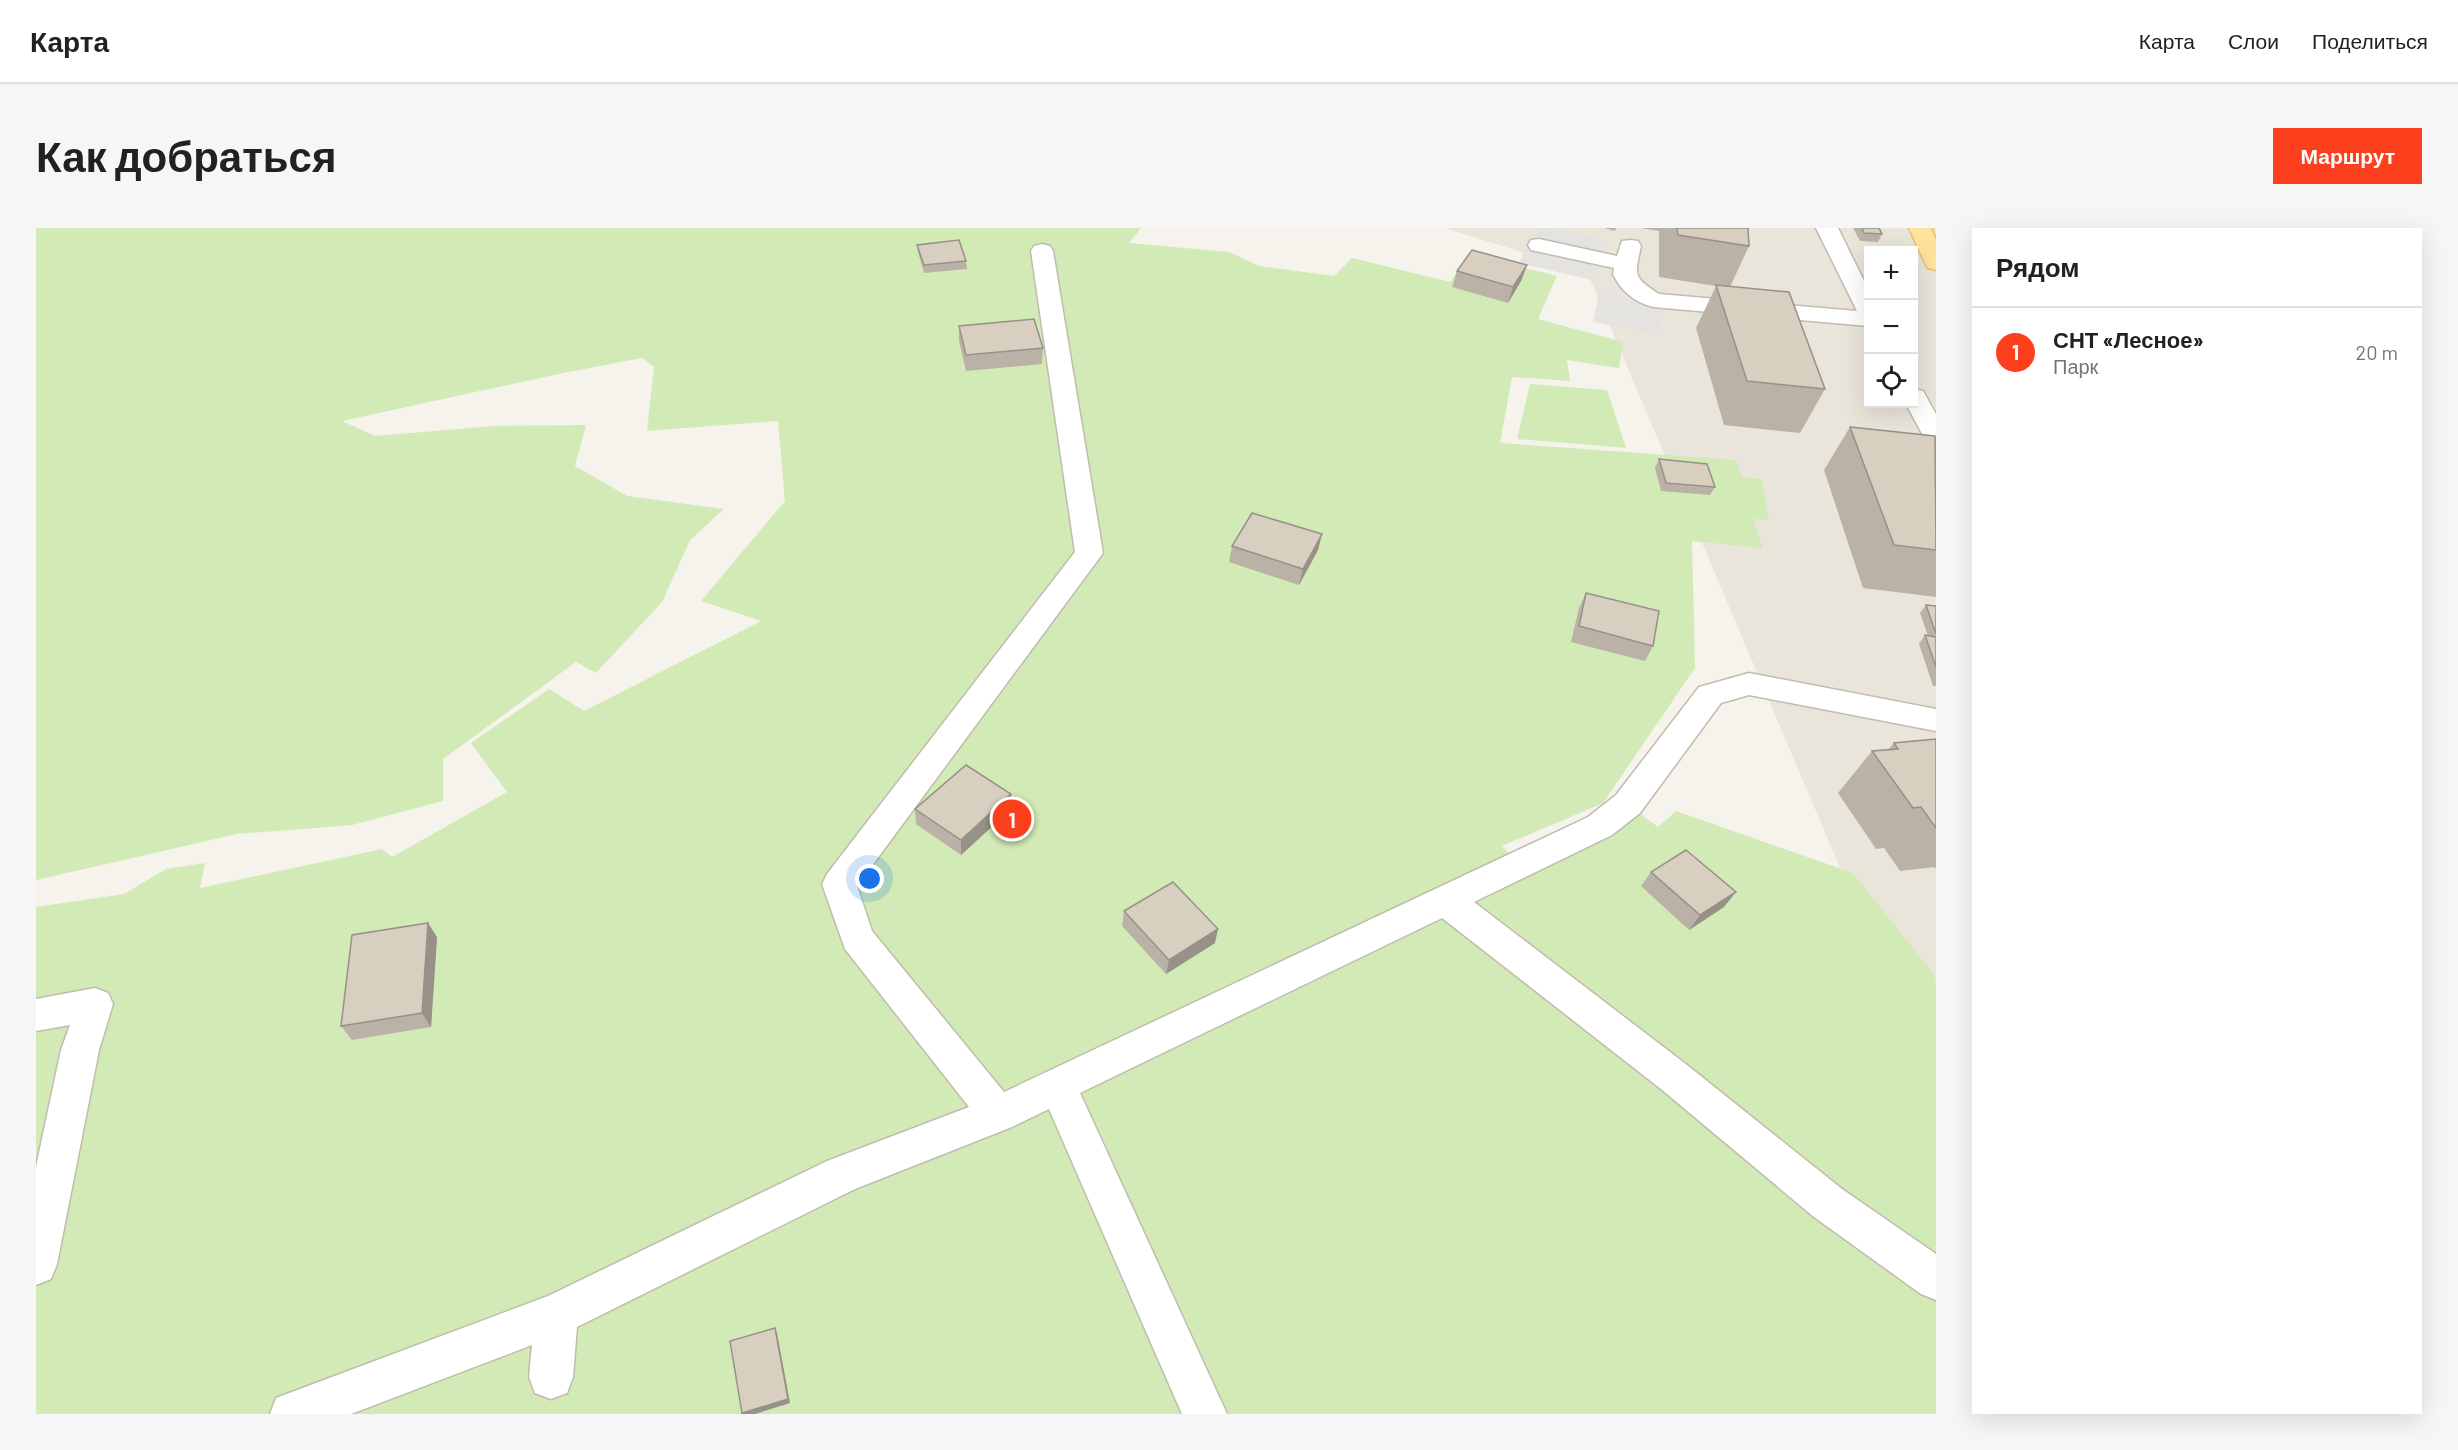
<!DOCTYPE html>
<html lang="ru">
<head>
<meta charset="utf-8">
<style>
	:root { --surface:#fff; --page:#f6f6f6; --text:#202124; --muted:#757577; --line:#e0e0e0; --accent:#fc3f1d }
	body { margin:0; font-family:Barlow,sans-serif; background:var(--page); color:var(--text) }
	.controls { position:absolute; right:18px; top:18px; display:grid; overflow:hidden; border-radius:0px; box-shadow:0 6px 24px #0002 }
	.controls button { width:54px; height:54px; display:grid; place-items:center; padding:0; border:0; border-bottom:2px solid var(--line); background:var(--surface); color:var(--text); font:30px sans-serif }
	.you { position:absolute; left:834px; top:651px; width:21px; height:21px; margin:-15px; border:4px solid #fff; border-radius:50%; background:#1a73e8; box-shadow:0 0 0 9px #1a73e833 }
	.badge { display:grid; place-items:center; width:39px; height:39px; border-radius:50%; background:var(--accent); color:#fff; font-size:20px; font-weight:700 }
	.pin { position:absolute; translate:-50% -50%; border:3px solid #fff; box-shadow:0 2px 6px #0006 }
	.list { margin:0; padding:0; list-style:none }
	h2 { display:flex; justify-content:space-between; align-items:center; height:78px; margin:0; padding:0 24px; font-size:26px }
	h2 small { font-size:20px; font-weight:400; color:var(--muted) }
	.list li { display:grid; grid-template-columns:39px 1fr auto; gap:18px; align-items:center; box-sizing:border-box; height:90px; padding:0 24px; border-top:2px solid var(--line) }
	.list b { display:block; font-size:22px; white-space:nowrap }
	.list p { margin:0; font-size:20px; white-space:nowrap; color:var(--muted) }
	.list em { font-size:20px; font-style:normal; color:var(--muted) }
	.icon { flex:none; width:33px; height:33px; fill:none; stroke:currentColor; stroke-width:2; stroke-linecap:round; stroke-linejoin:round }
	.map { position:relative; flex:none; width:1900px; height:1186px; overflow:hidden; border-radius:0px }
	header { display:flex; align-items:center; gap:36px; box-sizing:border-box; height:84px; padding:0 30px; background:var(--surface); border-bottom:2px solid var(--line) }
	header strong { font-size:28px }
	nav { display:flex; gap:33px; margin-inline-start:auto; font-size:21px }
	.intro { display:flex; align-items:center; justify-content:space-between; box-sizing:border-box; height:144px; padding:0 36px }
	h1 { margin:0; font-size:42px }
	.button { padding:15px 27px; border-radius:0px; background:var(--accent); color:#fff; font-size:21px; font-weight:700 }
	main { display:flex; gap:36px; padding:0 36px }
	aside { flex:1; background:var(--surface); border-radius:0px; box-shadow:0 6px 24px #0002 }
	.map>svg:first-child { display:block }
	.residential { fill:#eae5da; fill-rule:evenodd }
	.green { fill:#d2eab5 }
	.parking { fill:#e5e3e0 }
	.lines { fill:none; stroke-linecap:round; stroke-linejoin:round }
	.minor-casing { stroke:#c2bbae; stroke-width:3 }
	.major-casing { stroke:#e6c16a; stroke-width:3 }
	.minor { fill:#fff; fill-rule:evenodd }
	.major { fill:#ffe39c; fill-rule:evenodd }
	.wall { fill:#bab2a6 }
	.shaded-wall { fill:#979187 }
	.building { fill:#d8cfc1; stroke:#979187; stroke-width:1.5 }
</style>
</head>
<body>
<header>
<strong>Карта</strong>
<nav><a>Карта</a><a>Слои</a><a>Поделиться</a></nav>
</header>
<div class="intro"><h1>Как добраться</h1><a class="button">Маршрут</a></div>
<main>
<div class="map">
<svg width="1900" height="1186" viewBox="0 0 1900 1186">
	<rect width="100%" height="100%" fill="#f6f3ec"/>
	<path class="residential" d="M1408,0H1900V866L1551,44ZM1832,22H1878V176H1832Z"/>
	<path class="green" d="M0,0H1105L1093,15L1193,24L1223,38L1298,48L1316,30L1414,54L1433,26L1521,48L1502,91L1587,114L1583,140L1531,132L1534,153L1476,149L1464,215L1700,232L1706,249L1725,251L1733,292L1717,291L1727,320L1656,313L1659,440L1567,575L1466,618L1481,634L1599,582L1622,599L1640,583L1817,645L1897,745L1900,759V1186H0V679L88,666L130,641L169,635L164,660L346,621L356,629L471,564L435,515L513,461L548,483L725,393L665,373L749,273L742,193L611,203L618,139L606,130L532,144L306,193L339,208L459,198L550,197L539,238L591,268L688,281L654,312L626,374L560,445L540,434L407,531V573L316,597L201,606L0,652Z
		M1494,156L1571,162L1590,220L1481,211Z"/>
	<path class="parking" d="M1500,0H1517L1572,12L1556,52L1483,35Z
		M1564,61L1627,84L1623,107L1557,94Z"/>
	<g class="lines">
		<g class="minor-casing">
			<path id="minor" d="M1780,0H1802L1832,61V98L1617,79C1598,74 1585,63 1577,46L1578,40L1495,22L1492,17L1495,12L1503,11L1581,28L1586,13L1594,12L1602,13L1605,18C1599,47 1596,49 1623,66L1821,83Z
				M1006,16L1014,18L1017,23L1067,325L821,658L836,703L968,864L1552,589L1580,567L1663,459L1713,445L1900,481V503L1713,467L1685,475L1604,585L1576,607L1438,674L1651,837L1806,961L1900,1026V1072L1885,1066L1778,989L1625,861L1406,690L1044,865L1191,1186H1146L1013,881L976,899L819,961L541,1099L537,1149L531,1165L515,1171L499,1165L493,1149L496,1117L315,1186H234L240,1170L512,1068L791,933L933,879L809,721L786,656L791,646L1039,324L995,23L998,18Z
				M1878,161L1887,163L1900,186V218L1891,215L1870,176H1878Z
				M59,760L72,765L77,776L63,822L21,1036L15,1051L0,1057V939L25,822L34,797L0,803V771Z"/>
		</g>
		<g class="major-casing">
			<path id="major" d="M1873,0H1895L1900,12V42L1892,40L1889,35Z"/>
		</g>
		<use href="#minor" class="minor"/>
		<use href="#major" class="major"/>
	</g>
	<path class="wall" d="M1568,0H1580L1579,3Z
		M1605,0H1712L1713,18L1694,59L1789,161L1764,205L1688,197L1660,100L1680,58L1623,49V3Z
		M1817,0H1843L1846,6L1842,14L1824,13Z
		M881,17L930,33L931,41L888,45L882,24Z
		M1491,37L1485,53L1472,75L1416,59L1421,43Z
		M923,98L1007,120L1006,136L930,143L923,113Z
		M1814,199L1900,209V369L1827,360L1788,242Z
		M1623,231L1679,259L1674,267L1625,263L1619,240Z
		M1286,306L1282,322L1263,357L1193,334L1196,318Z
		M1550,365L1617,418L1609,433L1535,414L1543,380Z
		M1890,377L1900,378V458H1897L1883,416L1889,407L1892,408L1884,385Z
		M1900,511V641L1899,639L1864,643L1848,620L1840,621L1802,565L1836,523L1852,522L1858,515Z
		M975,566L974,582L925,627L880,596L879,581Z
		M1615,644L1688,679L1653,702L1605,658Z
		M1088,683L1179,715L1130,746L1086,698Z
		M401,709L395,799L316,812L305,798Z"/>
	<path class="shaded-wall" d="M1491,37L1485,53L1472,75L1477,59Z
		M1286,306L1282,322L1263,357L1267,341Z
		M975,566L974,582L925,627V612Z
		M1700,664L1688,679L1653,702L1664,687Z
		M392,695L401,709L395,799L386,785Z
		M1182,701L1179,715L1130,746L1133,732Z
		M739,1100L741,1105L754,1175L719,1186H706V1185Z"/>
	<path class="building" d="M1641,0H1712L1713,18L1642,7Z
		M1826,0H1843L1846,6L1828,5Z
		M923,12L930,33L888,37L881,17Z
		M1436,22L1491,37L1477,59L1421,43Z
		M1680,57L1753,64L1789,161L1711,153Z
		M998,91L1007,120L930,127L923,98Z
		M1814,199L1899,208L1900,322L1858,317Z
		M1623,231L1671,236L1679,259L1630,255Z
		M1216,285L1286,306L1267,341L1196,318Z
		M1550,365L1623,383L1617,418L1543,398Z
		M1890,377L1900,378V406Z
		M1889,407L1900,409V439Z
		M1900,511V600L1885,579L1877,580L1836,523L1862,521L1858,515Z
		M930,537L975,566L925,612L879,581Z
		M1650,622L1700,664L1664,687L1615,644Z
		M1137,654L1182,701L1133,732L1088,683Z
		M392,695L386,785L305,798L316,707Z
		M739,1100L752,1171L706,1185L694,1113Z"/>
</svg>
<div class="controls">
<button>+</button>
<button>−</button>
<button><svg class="icon" aria-label="locate" viewBox="0 0 24 24"><circle cx="12" cy="12" r="6"/><path d="M12 2v4M12 18v4M2 12h4M18 12h4"/></svg></button>
</div>
<div class="you"></div>
<div class="pin badge" style="left:976px;top:591px">1</div>
</div>
<aside>
<h2>Рядом<small></small></h2>
<ul class="list">
<li><span class="badge">1</span><div><b>СНТ «Лесное»</b><p>Парк</p></div><em>20 m</em></li>
</ul>
</aside>
</main>
</body>
</html>
